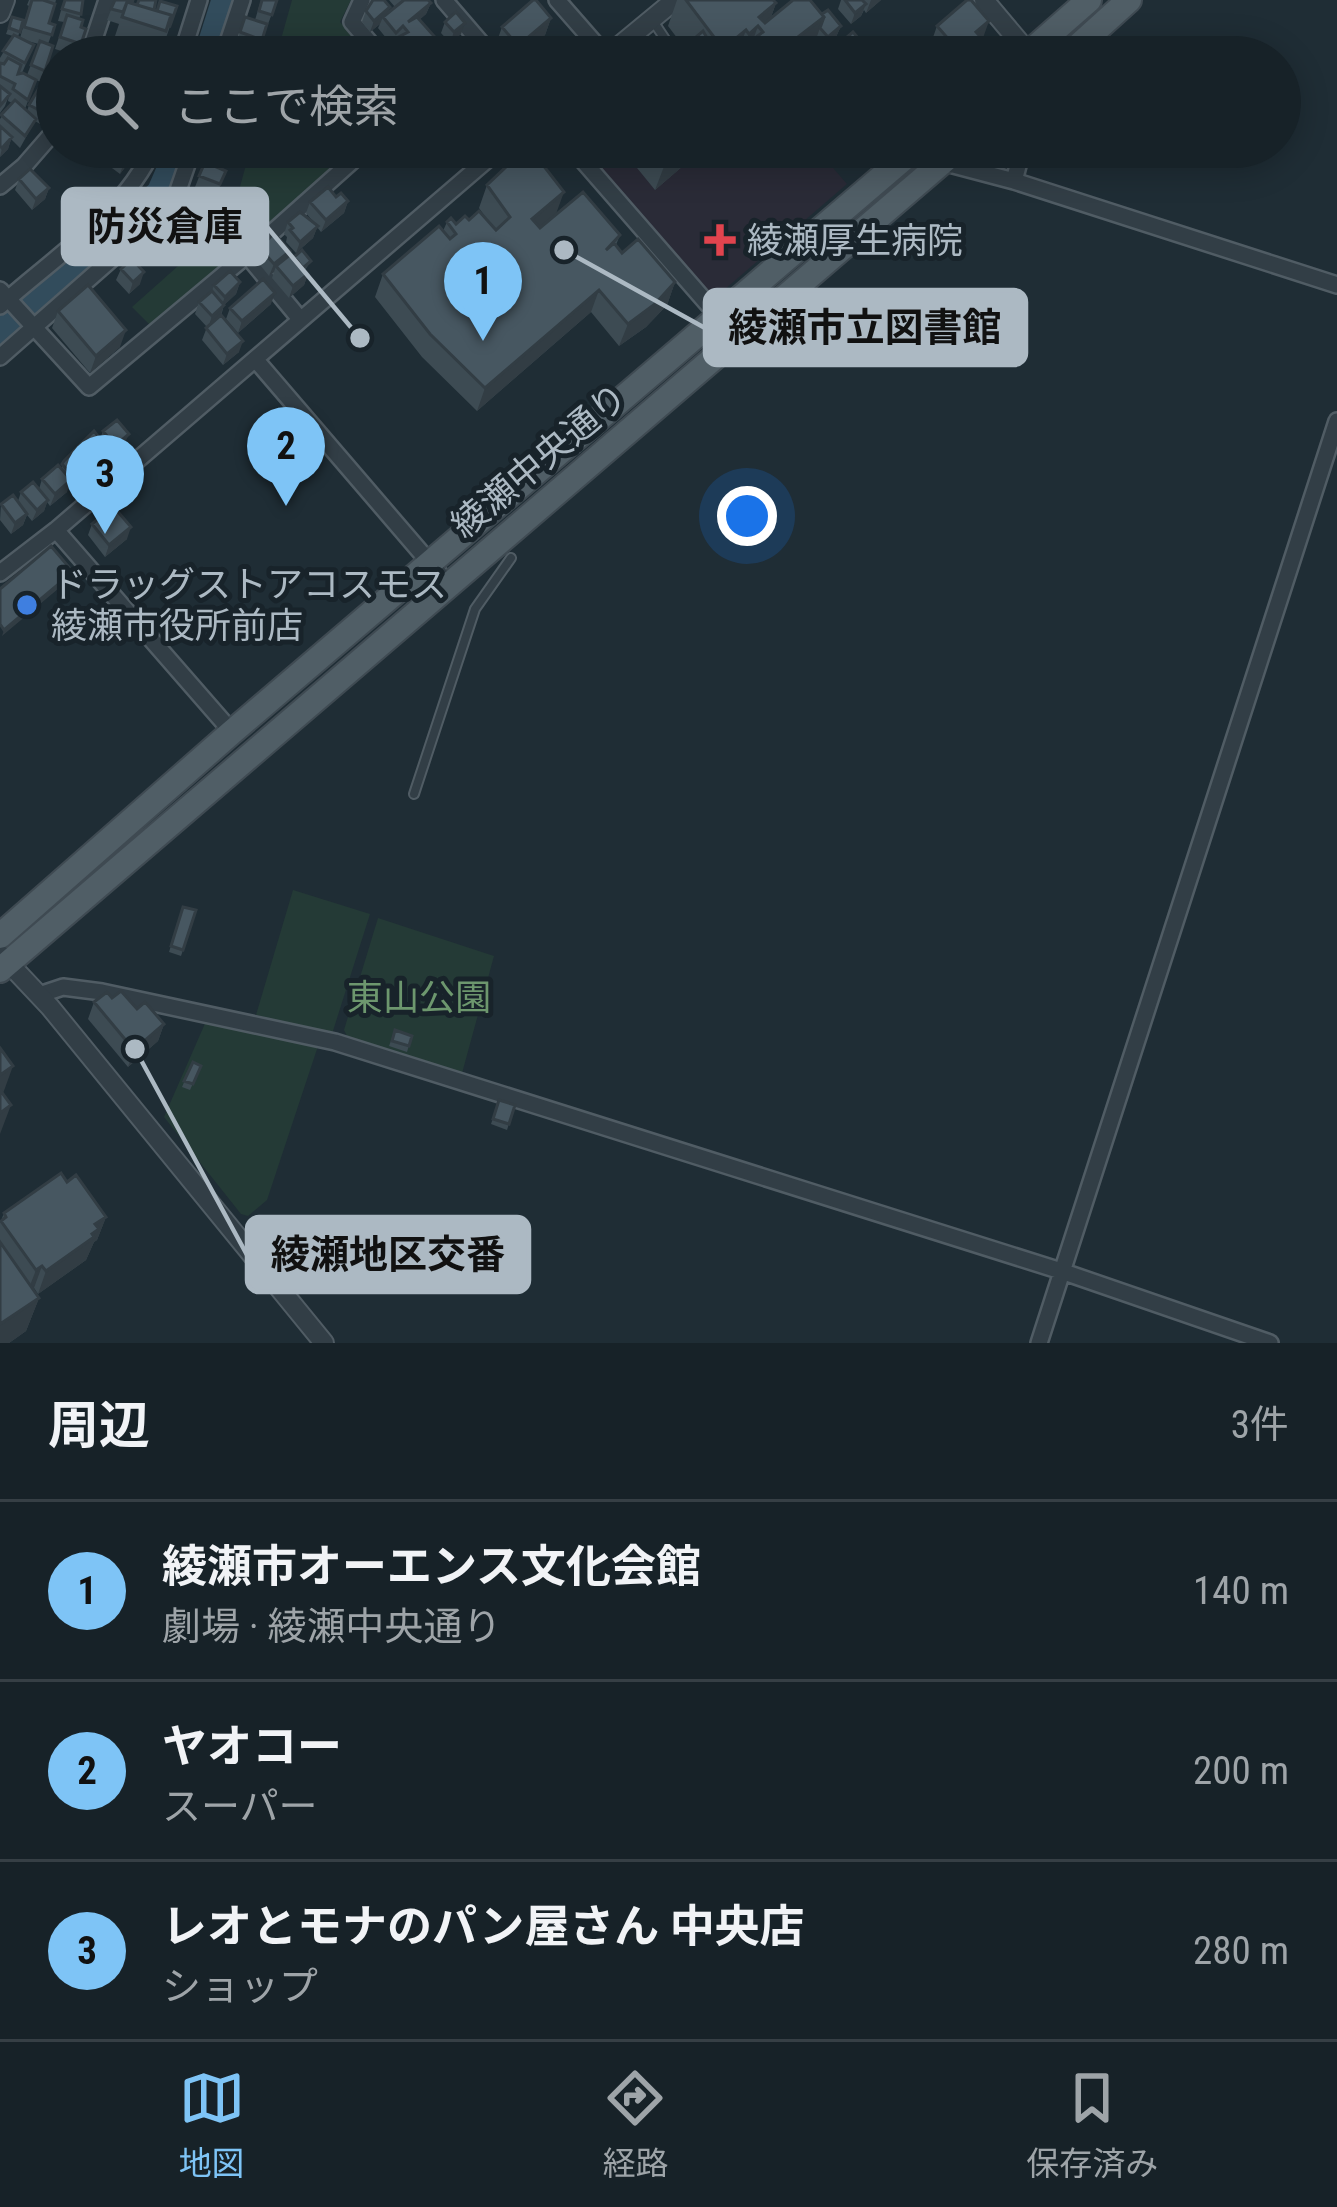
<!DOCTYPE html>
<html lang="ja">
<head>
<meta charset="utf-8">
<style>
	:root { --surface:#172228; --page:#202a30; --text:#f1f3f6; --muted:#9ea4a8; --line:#363f45; --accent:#7ec4f6 }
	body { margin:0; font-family:"Roboto Condensed","Noto Sans JP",sans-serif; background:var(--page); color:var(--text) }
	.you { position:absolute; left:747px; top:516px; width:42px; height:42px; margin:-30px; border:9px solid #fff; border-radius:50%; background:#1a73e8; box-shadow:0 0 0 18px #1a73e833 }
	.badge { display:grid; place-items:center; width:78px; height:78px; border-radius:50%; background:var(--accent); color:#111; font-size:39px; font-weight:700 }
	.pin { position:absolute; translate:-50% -99px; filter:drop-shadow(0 3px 6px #0008) }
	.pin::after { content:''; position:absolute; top:63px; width:42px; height:36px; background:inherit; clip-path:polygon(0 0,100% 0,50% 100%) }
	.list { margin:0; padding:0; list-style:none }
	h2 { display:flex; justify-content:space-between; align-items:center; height:156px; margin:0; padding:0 48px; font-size:51px }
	h2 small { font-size:39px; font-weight:400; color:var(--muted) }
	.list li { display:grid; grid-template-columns:78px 1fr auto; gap:36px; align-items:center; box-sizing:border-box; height:180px; padding:0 48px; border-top:3px solid var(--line) }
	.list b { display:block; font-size:45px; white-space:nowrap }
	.list p { margin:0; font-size:39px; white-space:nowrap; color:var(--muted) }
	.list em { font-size:39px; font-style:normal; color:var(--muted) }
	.icon { flex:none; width:66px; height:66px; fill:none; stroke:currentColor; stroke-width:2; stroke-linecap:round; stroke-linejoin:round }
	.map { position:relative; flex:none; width:1337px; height:1343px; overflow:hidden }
	.search { position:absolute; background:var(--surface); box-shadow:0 6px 30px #0003; left:36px; right:36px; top:36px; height:132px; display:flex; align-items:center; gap:30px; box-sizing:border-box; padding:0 42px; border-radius:66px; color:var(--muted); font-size:45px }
	.sheet { height:696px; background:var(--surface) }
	nav { display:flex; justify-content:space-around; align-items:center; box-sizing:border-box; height:168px; border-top:3px solid var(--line); background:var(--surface); font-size:33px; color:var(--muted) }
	nav a { display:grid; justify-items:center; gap:6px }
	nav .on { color:var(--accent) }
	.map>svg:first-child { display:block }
	.medical { fill:#2a2b37 }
	.green { fill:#243a36 }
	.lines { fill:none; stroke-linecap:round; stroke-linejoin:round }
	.river { stroke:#324c5c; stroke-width:27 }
	.service-casing { stroke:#505c64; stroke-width:12 }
	.minor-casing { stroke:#505c64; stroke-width:20 }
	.tertiary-casing { stroke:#505c64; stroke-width:22 }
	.primary-casing { stroke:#3f4a52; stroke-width:28 }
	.service { stroke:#323e46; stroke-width:8 }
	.minor { stroke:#323e46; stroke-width:15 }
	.tertiary { stroke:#323e46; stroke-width:18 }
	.primary { stroke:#505e66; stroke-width:24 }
	.wall { fill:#3d4b53; fill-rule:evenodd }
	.shaded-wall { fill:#323d44 }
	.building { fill:#475761; stroke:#323d44; stroke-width:3 }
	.health-dot { fill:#e0444e; stroke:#18232a; stroke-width:4.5 }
	.shop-dot { fill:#3f7fe0; stroke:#18232a; stroke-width:4.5 }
	.labels { text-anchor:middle; stroke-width:10; stroke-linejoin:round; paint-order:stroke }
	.poi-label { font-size:36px; fill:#acb9c3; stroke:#18232a; text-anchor:start }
	.street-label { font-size:36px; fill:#acb9c3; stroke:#18232a }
	.park-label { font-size:36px; fill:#6d976e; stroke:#18232a }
	.leader { fill:none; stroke:#acb9c3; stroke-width:4.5 }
	.callout-dot { fill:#acb9c3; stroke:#18232a; stroke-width:4.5 }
	.callout { fill:#acb9c3; stroke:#acb9c3; stroke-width:4.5 }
	.callout-label { font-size:39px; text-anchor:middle; font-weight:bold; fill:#111 }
</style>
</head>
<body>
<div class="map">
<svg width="1337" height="1343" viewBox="0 0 1337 1343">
	<rect width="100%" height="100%" fill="#1f2d35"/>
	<path class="medical" d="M578,147H815L847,184L717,296H706Z"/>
	<path class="green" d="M292,0H351L340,22L373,57H276Z
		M251,147H359L151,326L132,307L205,242L236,201Z
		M293,890L370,914L332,1034L256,1015Z
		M378,918L494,956L461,1077L348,1038L344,1030Z
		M207,1019L318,1046L267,1200L248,1216L241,1214L164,1117Z"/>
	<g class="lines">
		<path class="river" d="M207,57L225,0
			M0,334L160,193L180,147"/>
		<g class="service-casing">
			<path id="service" d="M653,21L671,48L664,57
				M414,794L475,609L511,558"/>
		</g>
		<g class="minor-casing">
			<path id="minor" d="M362,0L352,22L382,57
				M444,0L493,57
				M557,0L606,56
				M88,57L107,0
				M181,57L199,0
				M223,57L242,0
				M571,147L719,317
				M1023,147L1014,181L1337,285
				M942,162L1014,181
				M0,186L24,166L57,128
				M247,255L300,319
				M0,290L89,387L247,255L368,147
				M0,306C54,257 123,215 154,147
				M0,357L166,211L174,202L193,147
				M255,359L448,584
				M56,530L232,732
				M0,573L56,530L502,147
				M39,995L63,987L102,992L335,1042L1061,1271L1270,1343
				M1039,1343L1337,421"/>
		</g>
		<g class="tertiary-casing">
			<path id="tertiary" d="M984,0L1032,57
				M0,13L5,0
				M606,57L675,0
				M1,955L50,1007L324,1343"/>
		</g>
		<g class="primary-casing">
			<path id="primary" d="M1024,57L1089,0
				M1066,57L1129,0
				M0,936L232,732L917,147
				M0,970L960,147"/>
		</g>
		<use href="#service" class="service"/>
		<use href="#minor" class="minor"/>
		<use href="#tertiary" class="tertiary"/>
		<use href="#primary" class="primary"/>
	</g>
	<path class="wall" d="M29,0H56L49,23L55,25L48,44L53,46L41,82L36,80L25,109L27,111L29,105L56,101L45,127L35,121L20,148L11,139L8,149L0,157V119L12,103L8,101L9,95L5,106L0,113V58L13,36L6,34L10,23L23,20L18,37L20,38L29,6L27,5ZM23,40L39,44L27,75L22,73L34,45Z
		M64,0L81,14L79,19L81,27L86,29L77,56L55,49L64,22L58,21Z
		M115,0L156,11L177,6L166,38L164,37L157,57H123V55L110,51L119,24L107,20Z
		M261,0H277L258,51L236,44L245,17L255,20Z
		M389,0H428L431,3L426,14L419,20L434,36L431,42L434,45L430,57H394L389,51L391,44L378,28L380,24L370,32L362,22L366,11L388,13L395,7Z
		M677,0H773L776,3L770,20L822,14L841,26L836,37L824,48L816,39L812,50L803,57H674L684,47L668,26Z
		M841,0H881L866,13L864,10L861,16L851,24L838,9Z
		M551,18L545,35L519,57H507L496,44L502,27Z
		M445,22L461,34L450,43L441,33Z
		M937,26L983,38L985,42L979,57H943L931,43Z
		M57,57V92L46,86Z
		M99,147H137L135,154L120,174L96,156Z
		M213,147H231L223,169L226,171L216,196L195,187L205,162L208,164Z
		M626,147H696L691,159L655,190L624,152Z
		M19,179L49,188L45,199L32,210L15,190Z
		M487,185L556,214L620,235L616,245L622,253L675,282L667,305L646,327L619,346L591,312L477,411L422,357L375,297L383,274L443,231L447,222L456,224L469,220L488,221L479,208Z
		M336,197L348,201L344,213L321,232L317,227L313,238L296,253L286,242L287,237L284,234L288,222L315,224L306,213L310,202Z
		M260,248L290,251L288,256L311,261L305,270L308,274L304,285L289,298L272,278L274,272L269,276L256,260Z
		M121,269L140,284L129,294L116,280Z
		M240,282L236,294L224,305L221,316L239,352L223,365L202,340L207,327L195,314L199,302L212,291L214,285Z
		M271,304L238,333L226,319L230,308Z
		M58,311L120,347L90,373L52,328Z
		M103,431L124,445L111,457L104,449L100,466L94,471L91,468L68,486L67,492L50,506L47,502L44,511L32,521L27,515L23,525L11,534L0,520L1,504L18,501L21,492L39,489L42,479L61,469L64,461L100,439Z
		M92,524L127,539L105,557L88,535Z
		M183,907V950L181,956L169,952Z
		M112,998L164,1024L158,1041L128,1067L88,1019L94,1002Z
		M395,1030L412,1036L407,1052L389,1046Z
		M193,1062L201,1066L190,1090L182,1087Z
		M499,1100L515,1105L507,1130L491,1124Z
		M67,1182L106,1217L97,1240L94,1242L86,1260L38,1294L34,1288L33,1289L39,1298L26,1331L9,1343H0V1223L4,1213Z"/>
	<path class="shaded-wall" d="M871,0H881L866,13Z
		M431,3L426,14L407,31L408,22Z
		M776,3L764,36L763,32L758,26L747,57H741L749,34L759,17Z
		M866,4L861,16L851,24L855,13Z
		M390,7L386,19L383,17L380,24L370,32L374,21Z
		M824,17L812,50L803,57H782L785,47Z
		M551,18L545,35L519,57H514L518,46Z
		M989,21L983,38L970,49L976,32Z
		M465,23L461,34L450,43L454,32Z
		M841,26L836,37L824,48L828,37Z
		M746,30L736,57H720L723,49Z
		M985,42L979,57H967Z
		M12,137L8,149L0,157L2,148Z
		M135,147H137L135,154L120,174L124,162Z
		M679,147H696L691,159L655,190L668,156Z
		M49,188L45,199L32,210L36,199Z
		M564,192L556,214L524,242L532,219Z
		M348,201L344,213L321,232L326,220Z
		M318,226L313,238L296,253L300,242Z
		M290,251L286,262L276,266L274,272L269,276L274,264Z
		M144,272L140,284L129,294L133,282Z
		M308,274L304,285L289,298L293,286Z
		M240,282L236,294L220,309L225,297Z
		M675,282L667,305L646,327L619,346L628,324Z
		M599,290L591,312L477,411L485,388Z
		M275,293L271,304L238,333L242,321Z
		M224,305L220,317L208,328L212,316Z
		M126,330L120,347L90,373L96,356Z
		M243,341L239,352L223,365L227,354Z
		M129,434L124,445L111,457L115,446Z
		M95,456L91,468L68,486L67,492L50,506L55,494L70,481L72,475Z
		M48,500L44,511L32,521L37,510Z
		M27,514L23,525L11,534L15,523Z
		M131,527L127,539L105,557L109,545Z
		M73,572L71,578L2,636L4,630Z
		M164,1024L158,1041L128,1067L134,1050Z
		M13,1066L1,1099H0V1075Z
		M11,1105L0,1134V1113Z
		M106,1217L97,1240L94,1242L86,1260L38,1294L46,1271L95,1224Z
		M42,1266L34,1288L27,1293L36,1270Z
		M39,1298L26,1331L9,1343H0V1324Z"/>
	<path class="building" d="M32,0H43L55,4L49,23L55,25L52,35L24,27Z
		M65,0H83L81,14L62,9Z
		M115,0H133L132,3L127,2L123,12L111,9Z
		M139,0H156L154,10L137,5Z
		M262,0H277L272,15L259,11Z
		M373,0H384L390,7L374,21L366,11Z
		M404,0H428L431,3L408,22L417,17L434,36L429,40L434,45L419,57H407L393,40L408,32L403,26L396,33L383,17Z
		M533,0H536L551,18L518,46L502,27Z
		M686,0H773L776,3L759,17L765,23L793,0H810L824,17L785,47L791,54L788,57H720L735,47L738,51L763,32L758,26L749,34L746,30L723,49Z
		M845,0H862L866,4L855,13Z
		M967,0H971L989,21L976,32L985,42L967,57H964L937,26Z
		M160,1L177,6L170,26L168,25L171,15L157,11Z
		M127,2L171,15L166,31L122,17Z
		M828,10L841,26L828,37L820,28L824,17L822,14Z
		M456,12L465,23L454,32L445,22Z
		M67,15L83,20L81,27L86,29L81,44L60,37Z
		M12,17L23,20L20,32L9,28Z
		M245,17L267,24L262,40L240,32Z
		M703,31L718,57H677L675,55Z
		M853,32L874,57H824Z
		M14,35L34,45L25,63L3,51Z
		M247,40L258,43L253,57H234L237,48H245Z
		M40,41L53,46L45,71L31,65Z
		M464,41L474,52L468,57H448L447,56Z
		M126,47L150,54L149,57H123Z
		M100,51L115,56V57H99Z
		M57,57V78L51,75Z
		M8,58L21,65L18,74L23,73L36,80L28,100L13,89L15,84L0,76V63L4,64Z
		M0,86L10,94L0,106Z
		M39,88L56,101L49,115L29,105Z
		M15,100L36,119L25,136L1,115Z
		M0,126L12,137L2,148L0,146Z
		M104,147H135L124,162Z
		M214,147H231L227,158L212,153Z
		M527,147H529L564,192L532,219L540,228L583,192L620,235L606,250L614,243L622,253L638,239L675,282L655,304L628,324L599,290L485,388L430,334L383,274L439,226L450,239L456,234L447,222L451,218L456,224L465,216L469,220L479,211L496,230L510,217L487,185Z
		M660,147H679L668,156Z
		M205,162L226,171L220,184L199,176Z
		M30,169L49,188L36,199L19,179Z
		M328,187L336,197L341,193L348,201L326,220L310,202Z
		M300,212L318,226L300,242L290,230L293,228L288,222Z
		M274,233L290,251L274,264L260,248Z
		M302,250L311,261L303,268L294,257Z
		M291,254L308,274L293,286L276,266Z
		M132,259L144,272L133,282L121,269Z
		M230,271L240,282L225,297L214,285Z
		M263,279L275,293L242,321L230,308Z
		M88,285L126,330L96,356L58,311Z
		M212,291L224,305L212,316L199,302Z
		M221,315L243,341L227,354L206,328Z
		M117,420L129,434L115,446L103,431Z
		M94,431L105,445L101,448L104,455L98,460L95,456L72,475L62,464L64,461Z
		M58,465L71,480L55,494L42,479Z
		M33,482L48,500L37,510L21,492Z
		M13,495L27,514L15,523L1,504Z
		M113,506L131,527L109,545L92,524Z
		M51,546L73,572L4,630L0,624V589Z
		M183,907L196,910L183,950L171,946Z
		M121,991L137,1009L145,1002L164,1024L134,1050L94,1002L107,992L112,998Z
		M395,1030L412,1036L409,1046L392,1041Z
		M0,1048L13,1066L0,1075Z
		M193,1062L201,1066L193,1084L184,1081Z
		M0,1090L11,1105L0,1113Z
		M499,1100L515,1105L509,1124L493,1119Z
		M61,1173L67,1182L76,1175L106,1217L95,1224L99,1229L92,1234L94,1237L46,1271L42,1266L36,1270L1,1221L6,1217L4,1213Z
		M0,1242L39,1298L0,1324Z"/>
	<path class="health-dot" d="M714 222h12v12h12v12h-12v12h-12v-12h-12v-12h12z"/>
	<circle class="shop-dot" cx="27" cy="605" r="12"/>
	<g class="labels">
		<g class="poi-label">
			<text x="747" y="253">綾瀬厚生病院</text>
			<text x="51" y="597">ドラッグストアコスモス<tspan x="51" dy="41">綾瀬市役所前店</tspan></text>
		</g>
		<g class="street-label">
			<text transform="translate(539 460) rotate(-40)" y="13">綾瀬中央通り</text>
		</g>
		<g class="park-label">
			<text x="419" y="1010">東山公園</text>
		</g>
	</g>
	<path class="leader" d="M360 338L267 227M564 250L705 328M135 1049L247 1255"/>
	<g class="callout-dot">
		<circle cx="360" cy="338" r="12"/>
		<circle cx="564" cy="250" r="12"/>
		<circle cx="135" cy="1049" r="12"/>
	</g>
	<g class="callout">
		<rect x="63" y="189" width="204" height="75" rx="12"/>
		<rect x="705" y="290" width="321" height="75" rx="12"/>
		<rect x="247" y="1217" width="282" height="75" rx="12"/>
	</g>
	<g class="callout-label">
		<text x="165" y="240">防災倉庫</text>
		<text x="865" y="341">綾瀬市立図書館</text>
		<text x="388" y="1268">綾瀬地区交番</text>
	</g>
</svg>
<div class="you"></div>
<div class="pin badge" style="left:483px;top:341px">1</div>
<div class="pin badge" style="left:286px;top:506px">2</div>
<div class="pin badge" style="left:105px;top:534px">3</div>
<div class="search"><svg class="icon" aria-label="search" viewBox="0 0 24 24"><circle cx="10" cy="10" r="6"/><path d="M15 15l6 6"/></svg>ここで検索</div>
</div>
<section class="sheet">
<h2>周辺<small>3件</small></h2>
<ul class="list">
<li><span class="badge">1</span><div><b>綾瀬市オーエンス文化会館</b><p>劇場 · 綾瀬中央通り</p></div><em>140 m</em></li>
<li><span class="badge">2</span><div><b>ヤオコー</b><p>スーパー</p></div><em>200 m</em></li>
<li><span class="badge">3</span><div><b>レオとモナのパン屋さん 中央店</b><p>ショップ</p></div><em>280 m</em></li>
</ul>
</section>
<nav>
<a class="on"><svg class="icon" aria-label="map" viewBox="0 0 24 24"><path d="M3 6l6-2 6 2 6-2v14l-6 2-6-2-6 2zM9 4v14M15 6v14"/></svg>地図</a>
<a><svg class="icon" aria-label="directions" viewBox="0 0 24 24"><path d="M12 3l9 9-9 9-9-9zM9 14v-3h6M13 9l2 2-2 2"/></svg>経路</a>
<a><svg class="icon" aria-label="saved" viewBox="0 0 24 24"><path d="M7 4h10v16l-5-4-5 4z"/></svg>保存済み</a>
</nav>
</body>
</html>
